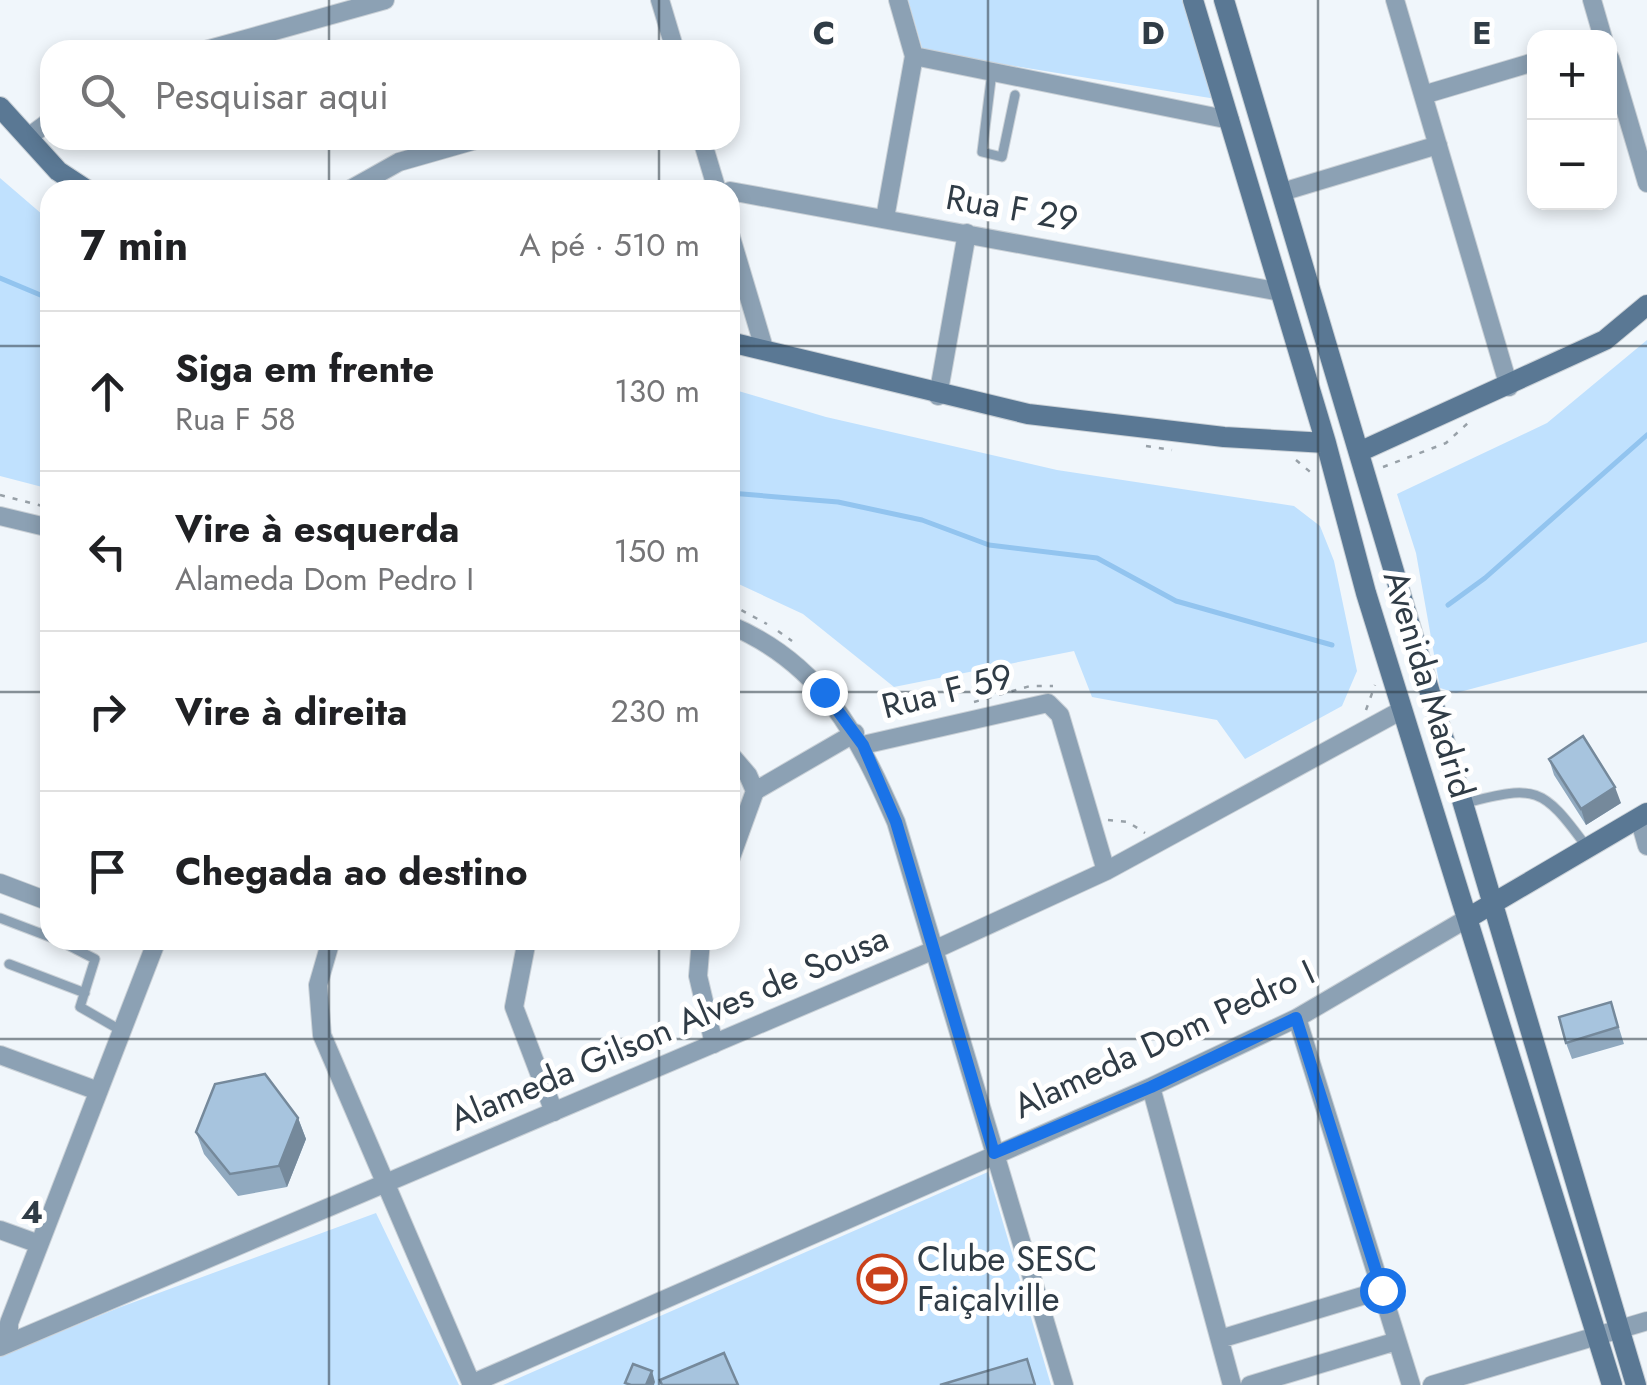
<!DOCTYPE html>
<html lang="pt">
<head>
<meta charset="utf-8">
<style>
	:root { --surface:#fff; --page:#f6f6f6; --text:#202124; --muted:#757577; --line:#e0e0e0 }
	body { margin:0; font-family:Jost,sans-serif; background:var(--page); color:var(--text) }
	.controls { position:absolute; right:30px; top:30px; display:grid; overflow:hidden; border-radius:20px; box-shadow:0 5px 15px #0003 }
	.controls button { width:90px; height:90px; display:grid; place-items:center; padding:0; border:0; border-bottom:2px solid var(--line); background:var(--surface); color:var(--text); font:50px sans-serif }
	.stop { position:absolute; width:30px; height:30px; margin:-22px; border:8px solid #1a73e8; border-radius:50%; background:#fff }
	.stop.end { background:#1a73e8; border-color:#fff; box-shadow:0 2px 10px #0008 }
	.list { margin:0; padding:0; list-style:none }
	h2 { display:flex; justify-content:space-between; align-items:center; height:130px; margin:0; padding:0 40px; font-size:42px }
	h2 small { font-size:32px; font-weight:400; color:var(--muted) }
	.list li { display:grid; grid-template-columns:65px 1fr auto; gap:30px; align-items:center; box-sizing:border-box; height:160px; padding:0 40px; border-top:2px solid var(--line) }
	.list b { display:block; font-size:38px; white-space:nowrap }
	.list p { margin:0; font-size:32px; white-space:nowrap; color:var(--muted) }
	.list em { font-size:32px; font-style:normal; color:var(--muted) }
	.icon { flex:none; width:55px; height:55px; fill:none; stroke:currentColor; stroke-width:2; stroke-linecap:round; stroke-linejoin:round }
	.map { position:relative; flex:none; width:1647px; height:1385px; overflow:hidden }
	.search { position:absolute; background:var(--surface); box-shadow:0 5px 15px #0003; left:40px; top:40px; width:700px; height:110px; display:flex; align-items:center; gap:25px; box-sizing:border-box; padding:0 35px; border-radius:30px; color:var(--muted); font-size:38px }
	.panel { position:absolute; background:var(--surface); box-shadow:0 5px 15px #0003; left:40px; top:180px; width:700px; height:770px; border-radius:30px }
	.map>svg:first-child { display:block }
	.green { fill:#c0e1fe }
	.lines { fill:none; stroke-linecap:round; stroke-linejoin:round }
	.stream { stroke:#92c4ef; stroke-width:5 }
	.lane-casing { stroke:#cad1d7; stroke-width:11 }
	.street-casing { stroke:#cad1d7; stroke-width:20 }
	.secondary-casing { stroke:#cad1d7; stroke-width:22 }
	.path { stroke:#98a1a8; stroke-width:2.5; stroke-dasharray:5 8; stroke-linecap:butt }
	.lane { stroke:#8ca1b4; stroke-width:9 }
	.street { stroke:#8ca1b4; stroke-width:18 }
	.secondary { stroke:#5a7894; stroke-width:20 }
	.wall { fill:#90a9bf }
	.shaded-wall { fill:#75899b }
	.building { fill:#a7c4de; stroke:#75899b; stroke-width:2.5 }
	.route { stroke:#1a73e8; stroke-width:12 }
	.grid { fill:none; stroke:#303c46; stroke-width:2.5; stroke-opacity:0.55 }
	.labels { text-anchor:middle; stroke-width:10; stroke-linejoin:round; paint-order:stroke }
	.street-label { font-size:35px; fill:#303c46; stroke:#fff }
	.poi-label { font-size:35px; fill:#303c46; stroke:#fff; text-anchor:start }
	.grid-label { font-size:32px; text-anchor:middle; font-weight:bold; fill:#303c46; stroke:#fff; stroke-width:10; stroke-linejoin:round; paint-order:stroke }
</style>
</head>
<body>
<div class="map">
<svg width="1647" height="1385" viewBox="0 0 1647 1385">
	<rect width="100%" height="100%" fill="#f0f6fb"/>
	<path class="green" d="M908,0H1185L1216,99L923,51Z
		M0,178L50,221V489L0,476Z
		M1647,340V642L1456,693L1440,688L1416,553L1397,494L1547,423Z
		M735,390L826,417L1057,470L1294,506L1320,526L1334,561L1357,671L1342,706L1245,759L1217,720L1092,697L1074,651L894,687L803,614L730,580V391Z
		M988,1172L1051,1385H503Z
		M376,1213L459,1385H0V1357L118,1308Z"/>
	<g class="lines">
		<path class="stream" d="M0,278L50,299
			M730,493L838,502L922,520L989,545L1097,558L1176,601L1332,645
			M1448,605L1485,578L1647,435"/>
		<g class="lane-casing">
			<path id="lane" d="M992,72L982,152L1002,157L1015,95
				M1465,803C1536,785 1542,786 1586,846
				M0,918L50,937
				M58,940L95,959L80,1007L122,1031
				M9,964L85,993"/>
		</g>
		<g class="street-casing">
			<path id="street" d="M660,0L675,50
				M1395,0L1509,387
				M1592,0L1603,38
				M206,50L385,0
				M914,56L1230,120
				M1610,58L1647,183
				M1423,95L1534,62
				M27,138L50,121
				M702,140L717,190
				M349,190L399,162L476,140
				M730,191L1281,292
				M1282,192L1438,145
				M885,218L914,56L898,0
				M730,234L764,348
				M938,396L967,233
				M0,516L50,528
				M730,625C822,664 858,735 896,822L1064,1385
				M863,745L1048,703L1060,715L1106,871
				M730,754L748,775L755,791L730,860
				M755,791L855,733
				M1639,818L1647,846
				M0,883L50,902
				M331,940L318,985L322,1035L472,1385
				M527,940L514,1007L554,1112
				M701,940L698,976L714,1044
				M1297,1018L1411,1385
				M0,1055L98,1091
				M1151,1087L1232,1385
				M0,1230L39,1244
				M1220,1339L1382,1290
				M9,1343V1323L157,940
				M0,1347L934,950L1106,871L1402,710
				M471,1384L1151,1087L1297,1018L1468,918
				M1250,1385L1397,1341
				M1432,1385L1647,1321"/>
		</g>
		<g class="secondary-casing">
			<path id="secondary" d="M1193,0L1326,443L1366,593L1612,1385
				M1224,0L1636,1385
				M0,107L58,171L87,190
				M730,342L1028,414L1224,437L1326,443
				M1359,452L1605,340L1647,305
				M1468,918L1647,813"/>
		</g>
		<path class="path" d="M1146,446L1172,450
			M1296,460L1315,476
			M1383,467L1446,443L1468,423
			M0,495L50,508
			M730,604L767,624
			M778,631L792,641
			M974,702L1030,686H1053
			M1366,710L1375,685
			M1108,820L1128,822L1145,833"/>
		<use href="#lane" class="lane"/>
		<use href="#street" class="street"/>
		<use href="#secondary" class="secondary"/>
	</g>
	<path class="wall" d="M1549,759L1621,803L1586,825L1554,775Z
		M1611,1002L1624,1044L1572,1059L1566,1043Z
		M298,1118L306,1139L287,1187L238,1196L204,1154L196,1132Z"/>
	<path class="shaded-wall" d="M1615,787L1621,803L1586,825L1581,809Z
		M298,1118L306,1139L287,1187L279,1166Z
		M652,1371L655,1382L654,1385H646Z"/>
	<path class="building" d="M1583,736L1615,787L1581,809L1549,759Z
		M1611,1002L1618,1027L1566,1043L1559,1017Z
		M265,1074L298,1118L279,1166L230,1174L196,1132L215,1084Z
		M724,1353L738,1385H662L660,1380Z
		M1027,1359L1035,1385H940Z
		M633,1364L652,1371L646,1385H631L625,1383Z"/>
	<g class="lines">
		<path class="route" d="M824,692L863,745L896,822L994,1153L1151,1087L1296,1018L1382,1290"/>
	</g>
	<path class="grid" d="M329,0V50M659,0V50M988,0V1385M1318,0V1385M329,140V190M659,140V190M0,346H50M730,346H1647M0,692H50M730,692H1647M329,940V1385M659,940V1385M0,1039H1647"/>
	<defs>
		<g id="stadium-ring" transform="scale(2.5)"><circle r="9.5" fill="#fff" stroke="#ca411a" stroke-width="1.5"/><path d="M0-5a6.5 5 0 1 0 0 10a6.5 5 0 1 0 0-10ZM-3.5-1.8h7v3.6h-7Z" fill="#ca411a"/></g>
	</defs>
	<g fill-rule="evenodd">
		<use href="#stadium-ring" x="882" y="1279"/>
	</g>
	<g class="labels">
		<g class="street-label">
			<text transform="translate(1012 208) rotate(10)" y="12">Rua F 29</text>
			<text transform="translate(1429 684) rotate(73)" y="12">Avenida Madrid</text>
			<text transform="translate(947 691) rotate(-14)" y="12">Rua F 59</text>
			<text transform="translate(669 1028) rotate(-23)" y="12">Alameda Gilson Alves de Sousa</text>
			<text transform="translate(1164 1039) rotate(-25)" y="12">Alameda Dom Pedro I</text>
		</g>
		<g class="poi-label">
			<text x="917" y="1271">Clube SESC<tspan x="917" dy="40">Faiçalville</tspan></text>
		</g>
	</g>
	<g class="grid-label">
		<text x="824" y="44">C</text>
		<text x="1153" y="44">D</text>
		<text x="1482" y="44">E</text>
		<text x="32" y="1223">4</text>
	</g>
</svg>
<div class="controls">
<button>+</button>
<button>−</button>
</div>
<div class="stop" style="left:1382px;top:1290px"></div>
<div class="stop end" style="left:824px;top:692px"></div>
<div class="search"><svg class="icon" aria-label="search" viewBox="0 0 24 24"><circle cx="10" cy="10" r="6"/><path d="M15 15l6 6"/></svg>Pesquisar aqui</div>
<section class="panel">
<h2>7 min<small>A pé · 510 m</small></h2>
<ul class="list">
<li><svg class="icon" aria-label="ahead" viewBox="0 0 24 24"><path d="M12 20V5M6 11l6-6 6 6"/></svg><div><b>Siga em frente</b><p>Rua F 58</p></div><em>130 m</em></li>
<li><svg class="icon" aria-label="left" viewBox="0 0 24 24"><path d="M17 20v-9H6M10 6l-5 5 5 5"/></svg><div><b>Vire à esquerda</b><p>Alameda Dom Pedro I</p></div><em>150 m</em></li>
<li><svg class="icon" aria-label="right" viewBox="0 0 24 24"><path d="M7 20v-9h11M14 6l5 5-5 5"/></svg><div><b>Vire à direita</b></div><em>230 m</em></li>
<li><svg class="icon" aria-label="arrive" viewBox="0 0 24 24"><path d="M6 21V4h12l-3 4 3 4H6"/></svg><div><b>Chegada ao destino</b></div></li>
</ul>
</section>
</div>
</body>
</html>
